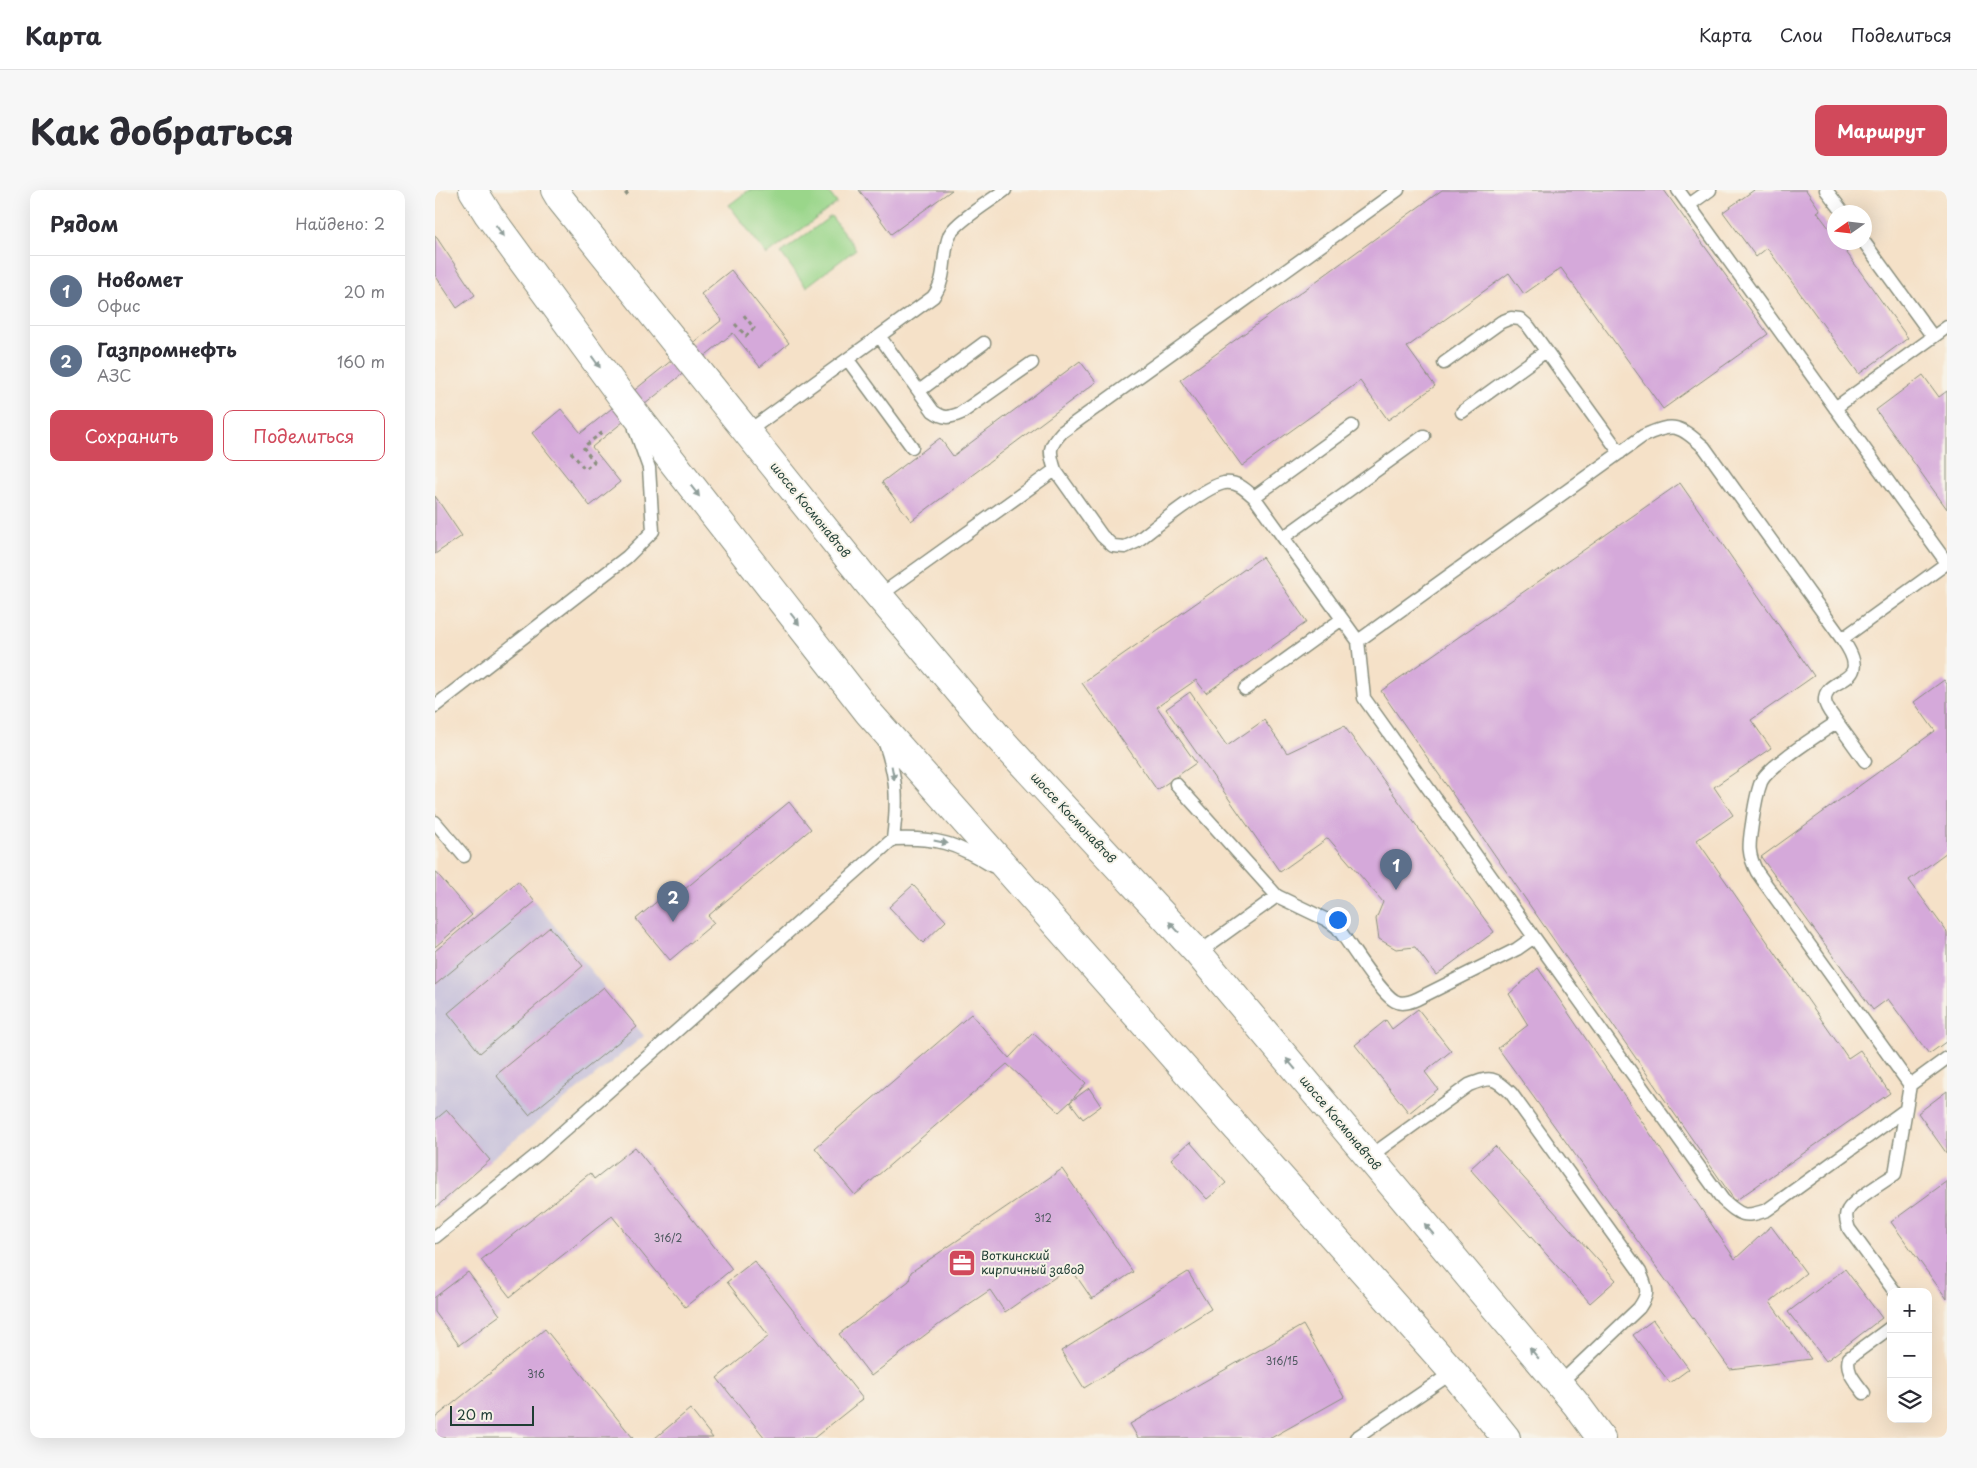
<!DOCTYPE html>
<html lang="ru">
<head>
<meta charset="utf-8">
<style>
	:root { --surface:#fff; --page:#f7f7f7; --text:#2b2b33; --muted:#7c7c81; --line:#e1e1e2; --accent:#d1495b }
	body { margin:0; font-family:"Playpen Sans",sans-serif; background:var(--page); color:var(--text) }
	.controls { position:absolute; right:15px; bottom:15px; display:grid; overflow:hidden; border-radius:10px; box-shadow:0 5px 20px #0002 }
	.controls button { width:45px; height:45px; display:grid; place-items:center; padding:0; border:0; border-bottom:1px solid var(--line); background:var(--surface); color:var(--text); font:25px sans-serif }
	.compass { position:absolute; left:1392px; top:15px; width:45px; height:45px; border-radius:50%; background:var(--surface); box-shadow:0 5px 20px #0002; rotate:256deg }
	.scale { position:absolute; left:15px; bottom:12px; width:84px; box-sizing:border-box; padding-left:5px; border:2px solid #1f3d34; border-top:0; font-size:14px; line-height:18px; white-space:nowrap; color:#1f3d34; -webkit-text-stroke:4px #f7f3e8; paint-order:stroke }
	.you { position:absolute; left:902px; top:729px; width:18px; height:18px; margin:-12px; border:4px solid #fff; border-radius:50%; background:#1a73e8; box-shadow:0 0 0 8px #1a73e833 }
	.badge { display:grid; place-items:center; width:32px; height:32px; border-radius:50%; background:var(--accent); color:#fff; font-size:16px; font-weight:700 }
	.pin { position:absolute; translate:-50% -41px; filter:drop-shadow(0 1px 2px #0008) }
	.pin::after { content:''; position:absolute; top:26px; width:18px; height:15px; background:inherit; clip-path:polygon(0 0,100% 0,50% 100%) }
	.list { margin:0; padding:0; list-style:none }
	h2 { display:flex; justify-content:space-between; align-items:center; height:65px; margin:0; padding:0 20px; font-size:21px }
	h2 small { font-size:16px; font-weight:400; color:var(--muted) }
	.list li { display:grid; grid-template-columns:32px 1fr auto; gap:15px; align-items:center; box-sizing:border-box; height:70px; padding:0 20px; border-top:1px solid var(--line) }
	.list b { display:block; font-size:19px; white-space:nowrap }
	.list p { margin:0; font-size:16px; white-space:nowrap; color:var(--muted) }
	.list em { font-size:16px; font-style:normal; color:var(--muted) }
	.actions { display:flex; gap:10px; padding:15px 20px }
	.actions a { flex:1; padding:11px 0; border:1px solid var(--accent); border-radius:10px; text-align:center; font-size:18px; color:var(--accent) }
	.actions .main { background:var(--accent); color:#fff }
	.icon { flex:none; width:28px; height:28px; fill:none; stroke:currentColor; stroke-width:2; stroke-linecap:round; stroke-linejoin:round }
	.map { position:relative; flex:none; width:1512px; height:1248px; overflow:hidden; border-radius:10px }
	header { display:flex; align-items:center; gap:30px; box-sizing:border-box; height:70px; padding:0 25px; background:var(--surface); border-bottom:1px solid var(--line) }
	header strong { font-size:24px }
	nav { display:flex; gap:28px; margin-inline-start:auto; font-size:18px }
	.intro { display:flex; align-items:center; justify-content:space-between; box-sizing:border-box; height:120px; padding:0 30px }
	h1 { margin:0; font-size:35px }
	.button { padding:12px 22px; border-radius:10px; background:var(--accent); color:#fff; font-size:18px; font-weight:700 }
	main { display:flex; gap:30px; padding:0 30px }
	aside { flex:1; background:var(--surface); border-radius:10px; box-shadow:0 5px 20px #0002 }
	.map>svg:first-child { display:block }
	.industrial { fill:#c6c0da }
	.green { fill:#9ad68a; stroke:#5c8a5f }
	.building { fill:#d5a9da }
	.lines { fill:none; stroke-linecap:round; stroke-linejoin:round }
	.service-casing { stroke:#8a8f7e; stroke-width:15 }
	.primary-casing { stroke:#8a8f7e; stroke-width:30 }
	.path { stroke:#8a8f7e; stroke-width:3; stroke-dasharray:4 4; stroke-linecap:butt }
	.service { stroke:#fff; stroke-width:12 }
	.primary { stroke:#fff; stroke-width:28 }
	.oneway { fill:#8f9e9a }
	.labels { text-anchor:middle; stroke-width:4; stroke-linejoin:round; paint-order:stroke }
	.number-label { font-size:10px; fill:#4c585e }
	.street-label { font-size:12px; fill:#1f3d34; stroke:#f7f3e8 }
	.poi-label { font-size:12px; fill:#1f3d34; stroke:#f7f3e8; text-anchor:start }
</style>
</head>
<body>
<header>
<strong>Карта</strong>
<nav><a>Карта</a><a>Слои</a><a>Поделиться</a></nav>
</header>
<div class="intro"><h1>Как добраться</h1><a class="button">Маршрут</a></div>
<main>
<aside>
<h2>Рядом<small>Найдено: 2</small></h2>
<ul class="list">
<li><span class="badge" style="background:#5c6f8a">1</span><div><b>Новомет</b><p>Офис</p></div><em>20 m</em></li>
<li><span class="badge" style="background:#5c6f8a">2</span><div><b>Газпромнефть</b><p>АЗС</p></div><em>160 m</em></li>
</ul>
<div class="actions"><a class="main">Сохранить</a><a>Поделиться</a></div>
</aside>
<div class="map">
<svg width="1512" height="1248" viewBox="0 0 1512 1248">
	<rect width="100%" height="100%" fill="#f7f3e8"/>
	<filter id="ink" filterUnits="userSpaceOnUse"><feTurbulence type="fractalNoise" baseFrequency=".02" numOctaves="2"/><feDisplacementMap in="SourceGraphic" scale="10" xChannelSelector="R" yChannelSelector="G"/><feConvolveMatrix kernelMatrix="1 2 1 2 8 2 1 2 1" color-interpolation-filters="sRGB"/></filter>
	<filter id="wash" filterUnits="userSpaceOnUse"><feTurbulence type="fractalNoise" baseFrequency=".0096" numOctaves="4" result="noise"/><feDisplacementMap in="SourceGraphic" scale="20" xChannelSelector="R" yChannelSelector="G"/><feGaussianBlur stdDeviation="1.12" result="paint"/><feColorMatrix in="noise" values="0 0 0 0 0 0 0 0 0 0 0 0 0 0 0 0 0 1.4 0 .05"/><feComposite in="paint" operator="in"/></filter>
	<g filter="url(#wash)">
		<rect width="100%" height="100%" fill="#f5e1c8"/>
		<path class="industrial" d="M83,691L209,846L55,970L0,1018V761Z"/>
		<path class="green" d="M314,0H392L402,13L332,65L294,15Z
			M396,26L421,59L371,97L346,63Z"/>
		<g id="blocks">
			<path class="building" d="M424,0H517L456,44Z
				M1007,0H1229L1333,144L1228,219L1126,78L1089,104L1074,83L972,157L1000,196L953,230L925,191L807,276L745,190Z
				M1319,0H1371L1385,20L1382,22L1400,46V52H1404L1473,148L1424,184L1332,58L1321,67L1288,22Z
				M0,45L40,105L22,118L0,85Z
				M296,80L354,153L325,177L298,143L157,257L185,292L155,316L97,243L126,219L146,243L287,130L266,104Z
				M645,171L661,192L476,331L447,292L505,248L518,266Z
				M1488,185L1504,207L1512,201V319L1441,220Z
				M1245,293L1379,486L1316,530L1336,558L1279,597L1298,625L1262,650L1413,868L1425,860L1455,903L1300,1011L946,501Z
				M0,306L27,346L0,364Z
				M827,367L872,432L771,503L761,490L722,517L761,573L722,600L647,493Z
				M1509,490L1512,494V662L1474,690L1512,742V851L1494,864L1453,809L1438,820L1326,667L1500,541L1479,512Z
				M755,502L792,556L829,530L852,563L909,536L1059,742L1001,785L980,757L961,759L944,749L941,729L948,712L893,648L845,682L731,519Z
				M354,612L376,639L273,726L279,733L235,770L201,729L244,693L250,699Z
				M0,681L37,725L0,757Z
				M83,691L100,712L0,795V761Z
				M478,695L511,731L488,753L454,717Z
				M115,737L148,776L45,863L13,823Z
				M1103,778L1300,1069L1336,1036L1371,1083L1335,1112L1376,1169L1295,1179L1063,858L1093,835L1074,804Z
				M169,797L202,837L94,925L61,885Z
				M983,819L1016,861L990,882L1003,899L974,923L920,855L951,830L957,839Z
				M536,824L574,868L598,843L651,893L635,912L654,898L666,916L648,929L635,912L624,922L572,874L420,1005L380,958Z
				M1512,901V964L1483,923Z
				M12,920L55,970L0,1018V930Z
				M755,952L791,993L772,1009L736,969Z
				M1060,956L1181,1090L1155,1113L1035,979Z
				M200,957L297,1079L250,1117L177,1026L75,1107L46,1070L155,983L159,989Z
				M627,979L698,1082L657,1109L635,1077L570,1122L555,1100L506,1133L436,1186L404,1144L474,1091L476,1082Z
				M1512,991V1109L1456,1032Z
				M319,1071L428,1209L379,1248H330L282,1188L334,1146L292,1092Z
				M1410,1079L1447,1128L1391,1171L1353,1122Z
				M33,1082L65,1125L24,1155L0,1122V1107Z
				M753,1082L776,1119L649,1198L626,1161Z
				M1218,1130L1254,1179L1235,1193L1198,1145Z
				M868,1135L909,1207L836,1248H703L695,1234Z
				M110,1139L198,1248H0V1228Z
				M255,1219L278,1248H220Z"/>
		</g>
	</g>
	<g filter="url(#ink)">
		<use href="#blocks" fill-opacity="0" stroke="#8a8f7e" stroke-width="1"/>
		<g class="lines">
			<g class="service-casing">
				<path id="service" d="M1391,0L1408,22
					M1254,15L1275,0
					M1429,52L1498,147
					M445,147L498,221C509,229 514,228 526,223L597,173
					M413,170L477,257
					M1009,173L1066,132L1076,128L1085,129L1094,137L1185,263
					M484,201L549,153
					M1400,218L1512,137
					M1027,222L1111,161
					M312,242L498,107C513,88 506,64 515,44C522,31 557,10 570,0
					M620,280L667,346L678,356L690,357L701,352C719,338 769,297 789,293C802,291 810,299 819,307L923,451L1208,246C1239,232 1244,235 1269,257L1407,449L1512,373L1243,0
					M819,307L917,236
					M849,347L989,246
					M444,406L620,280C614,261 613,257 627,242L963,0
					M1407,449C1442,498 1388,484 1390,511C1391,519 1398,526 1402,532C1385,544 1334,575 1326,592C1321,605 1319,620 1317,634C1314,654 1312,663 1322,682L1475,895L1512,868
					M923,451L929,508L1099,747
					M810,499L907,429
					M0,516L192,367L218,341L214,278L200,239
					M1402,532L1430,571
					M449,550C462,588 463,610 458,649
					M741,594L842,706
					M0,632L29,666
					M763,763L842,706L892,730L902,737C915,754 944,802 960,811C967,815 975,812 982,809L1082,759L1099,747L1288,1010C1306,1026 1309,1028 1332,1020L1470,920
					M934,967L1034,895C1056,886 1059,887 1076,903L1205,1082C1212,1099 1215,1102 1204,1118L1124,1194
					M0,1047L104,963L458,649C501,647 521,653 557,676
					M1460,1102L1414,1039C1412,1033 1409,1026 1413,1020C1418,1010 1449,992 1460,984L1475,895
					M1429,1203C1421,1192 1410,1182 1414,1168L1456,1137
					M921,1248L1018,1182"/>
			</g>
			<g class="primary-casing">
				<path id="primary" d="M38,0L53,24L187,207L433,522L1018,1182L1071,1248
					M120,0L126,10L434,394L562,546L763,763L1141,1214L1166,1248"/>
			</g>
			<path class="path" d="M190,5L196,0
				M300,134L311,146L319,138L308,124
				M136,262L150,279L159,272L148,257L168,242"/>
			<use href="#service" class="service"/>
			<use href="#primary" class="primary"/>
		</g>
		<defs><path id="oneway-solid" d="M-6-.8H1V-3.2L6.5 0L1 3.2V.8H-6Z" transform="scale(1.25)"/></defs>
		<g class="oneway">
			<use href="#oneway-solid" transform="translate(65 41) rotate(54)"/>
			<use href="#oneway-solid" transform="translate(161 172) rotate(54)"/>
			<use href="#oneway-solid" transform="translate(260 301) rotate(52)"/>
			<use href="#oneway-solid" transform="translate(360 429) rotate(52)"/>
			<use href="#oneway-solid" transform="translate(458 583) rotate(79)"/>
			<use href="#oneway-solid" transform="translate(506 652) rotate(12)"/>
			<use href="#oneway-solid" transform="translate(739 737) rotate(-133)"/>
			<use href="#oneway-solid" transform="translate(856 874) rotate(-130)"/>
			<use href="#oneway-solid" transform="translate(994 1039) rotate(-130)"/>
			<use href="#oneway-solid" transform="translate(1099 1163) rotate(-130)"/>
		</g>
	</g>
	<defs>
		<g id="office-square" transform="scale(1.4375)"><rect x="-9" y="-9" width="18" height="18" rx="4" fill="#d1495b" stroke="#f7f3e8"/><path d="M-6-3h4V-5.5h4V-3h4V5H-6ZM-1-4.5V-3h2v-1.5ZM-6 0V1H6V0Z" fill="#fff"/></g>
	</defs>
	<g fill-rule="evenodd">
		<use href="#office-square" x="527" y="1073"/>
	</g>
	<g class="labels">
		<g class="number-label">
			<text x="608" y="1032">312</text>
			<text x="233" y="1052">316/2</text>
			<text x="847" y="1175">316/15</text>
			<text x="101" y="1188">316</text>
		</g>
		<g class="street-label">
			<text transform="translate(375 320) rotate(51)" y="4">шоссе Космонавтов</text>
			<text transform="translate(638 628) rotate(47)" y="4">шоссе Космонавтов</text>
			<text transform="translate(905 933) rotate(50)" y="4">шоссе Космонавтов</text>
		</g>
		<g class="poi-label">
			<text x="546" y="1070">Воткинский<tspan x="546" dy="14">кирпичный завод</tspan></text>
		</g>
	</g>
</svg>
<div class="controls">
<button>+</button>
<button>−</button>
<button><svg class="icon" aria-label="layers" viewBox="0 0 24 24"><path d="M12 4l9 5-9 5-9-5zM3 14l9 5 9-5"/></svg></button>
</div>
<svg class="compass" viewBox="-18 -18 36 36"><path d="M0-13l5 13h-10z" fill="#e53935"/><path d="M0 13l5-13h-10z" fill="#7c7c81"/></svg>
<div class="scale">20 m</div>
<div class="you"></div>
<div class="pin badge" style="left:961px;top:700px;background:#5c6f8a">1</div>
<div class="pin badge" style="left:238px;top:732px;background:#5c6f8a">2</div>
</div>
</main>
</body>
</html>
